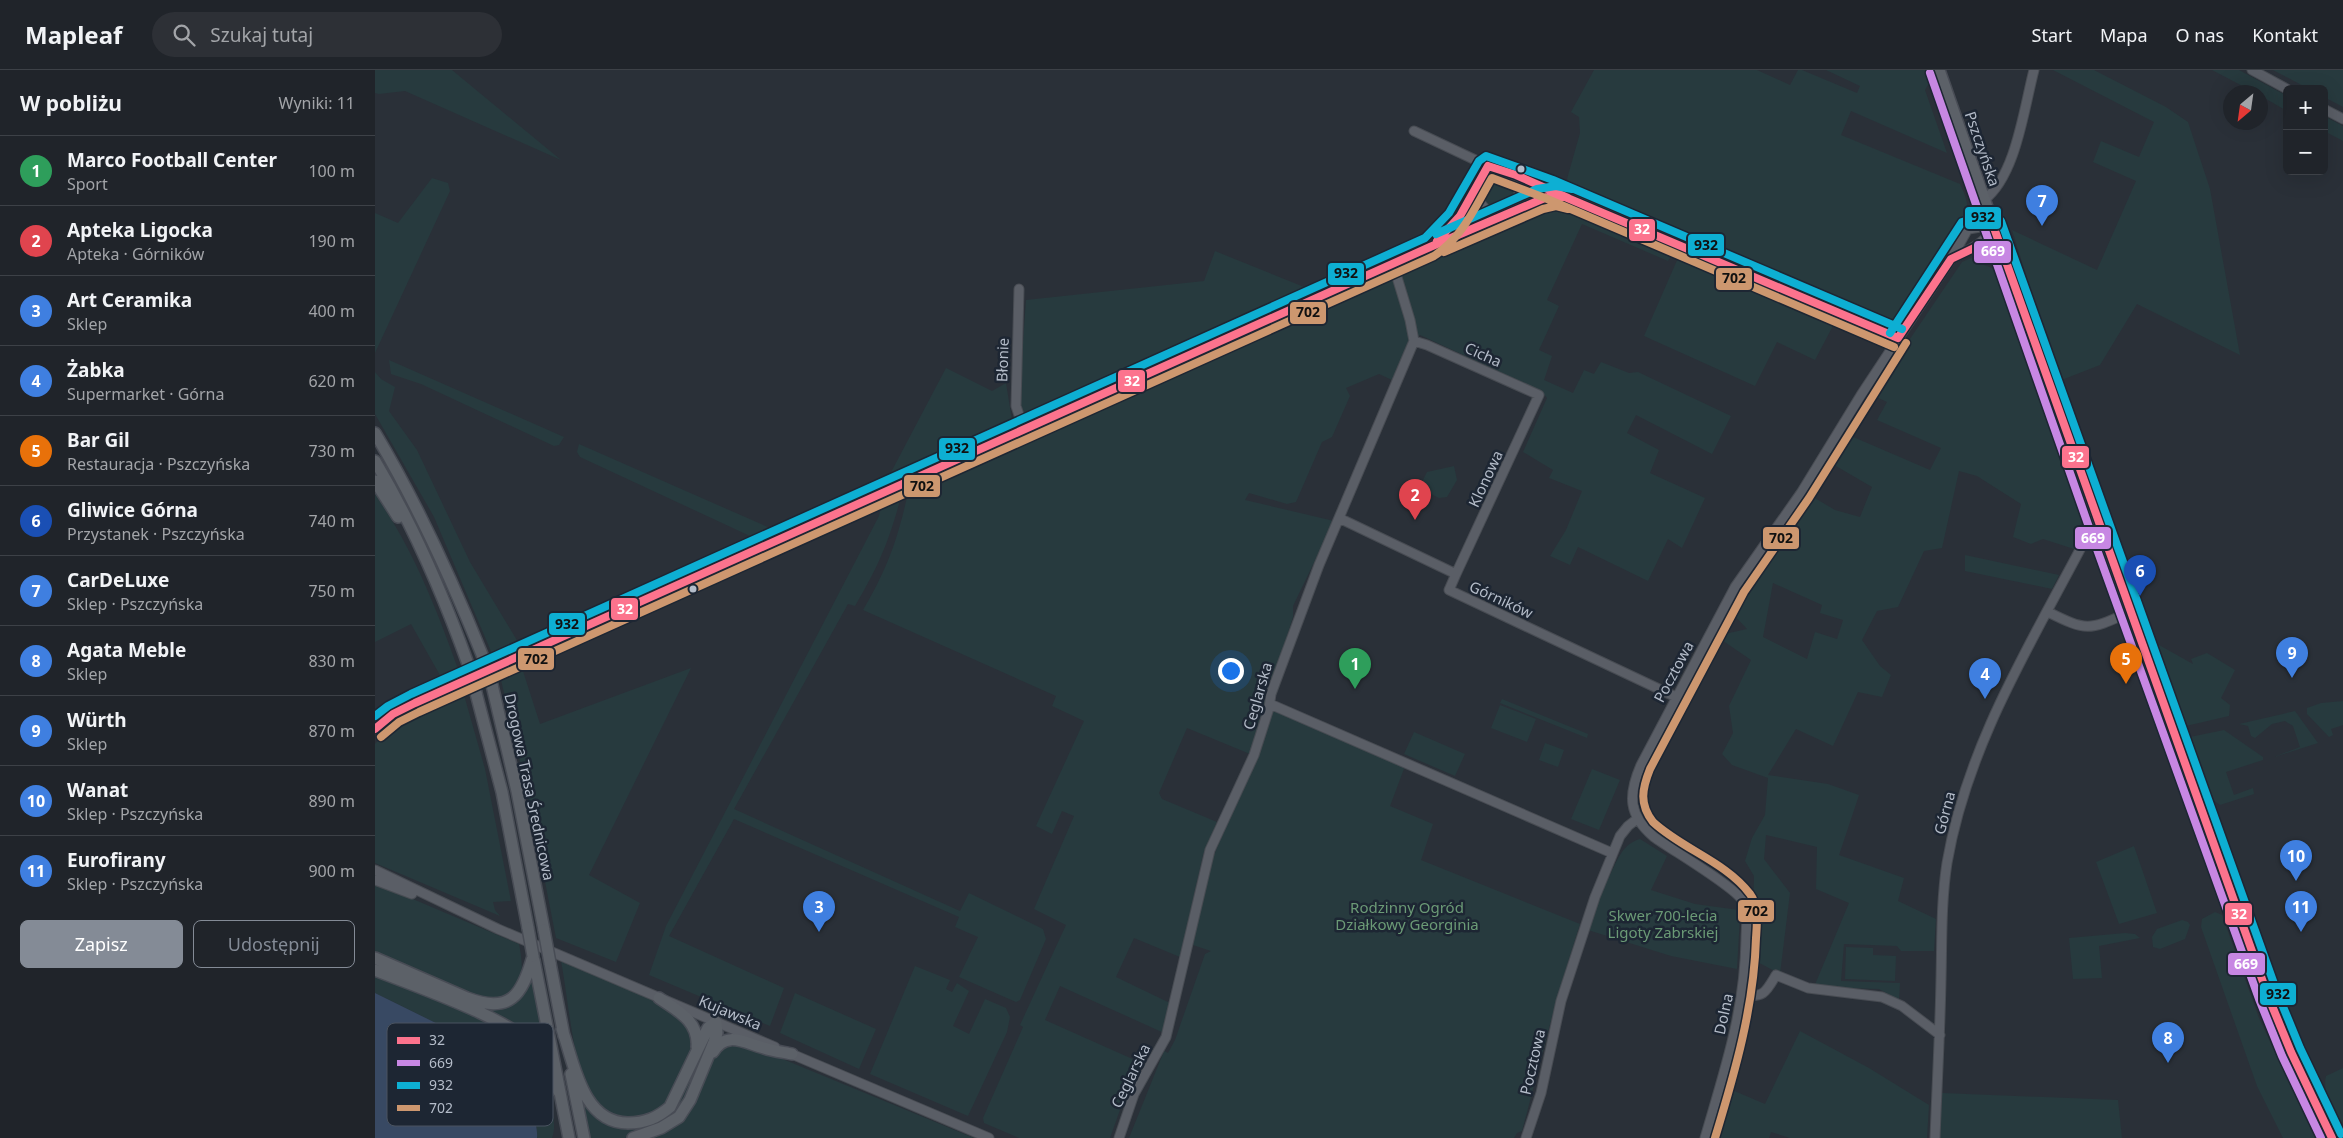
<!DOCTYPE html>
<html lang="pl">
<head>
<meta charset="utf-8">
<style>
	:root { --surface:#20242a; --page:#2d3036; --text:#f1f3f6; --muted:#a2a4a8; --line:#3d4147; --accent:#848b96 }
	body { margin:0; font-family:"Noto Sans",sans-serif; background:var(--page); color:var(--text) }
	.controls { position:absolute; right:15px; top:15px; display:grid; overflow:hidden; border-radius:8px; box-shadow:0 5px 20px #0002 }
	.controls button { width:45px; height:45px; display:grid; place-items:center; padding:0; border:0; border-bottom:1px solid var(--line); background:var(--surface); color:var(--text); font:25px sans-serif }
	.compass { position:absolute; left:1848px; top:15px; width:45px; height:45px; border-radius:50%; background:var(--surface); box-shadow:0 5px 20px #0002; rotate:209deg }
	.you { position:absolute; left:855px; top:600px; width:18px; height:18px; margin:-12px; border:4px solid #fff; border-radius:50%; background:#1a73e8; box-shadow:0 0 0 8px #1a73e833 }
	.badge { display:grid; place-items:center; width:32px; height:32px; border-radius:50%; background:var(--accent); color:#fff; font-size:16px; font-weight:700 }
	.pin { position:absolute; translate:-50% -41px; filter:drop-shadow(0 1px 2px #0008) }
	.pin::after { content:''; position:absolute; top:26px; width:18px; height:15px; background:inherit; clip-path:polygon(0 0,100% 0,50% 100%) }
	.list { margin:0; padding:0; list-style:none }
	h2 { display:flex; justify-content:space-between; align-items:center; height:65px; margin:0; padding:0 20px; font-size:21px }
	h2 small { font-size:16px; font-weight:400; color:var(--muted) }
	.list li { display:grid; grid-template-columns:32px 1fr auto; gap:15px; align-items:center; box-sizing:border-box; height:70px; padding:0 20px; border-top:1px solid var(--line) }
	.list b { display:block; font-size:19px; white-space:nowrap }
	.list p { margin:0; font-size:16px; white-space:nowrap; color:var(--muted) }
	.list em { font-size:16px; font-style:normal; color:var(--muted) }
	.actions { display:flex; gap:10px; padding:15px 20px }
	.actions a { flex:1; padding:11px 0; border:1px solid var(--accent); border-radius:8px; text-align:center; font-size:18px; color:var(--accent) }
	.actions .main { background:var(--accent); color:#fff }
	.icon { flex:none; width:28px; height:28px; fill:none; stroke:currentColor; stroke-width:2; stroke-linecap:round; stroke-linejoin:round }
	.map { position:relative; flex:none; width:1968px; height:1068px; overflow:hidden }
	header { display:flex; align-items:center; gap:30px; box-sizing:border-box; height:70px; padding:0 25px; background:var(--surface); border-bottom:1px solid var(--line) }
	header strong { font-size:24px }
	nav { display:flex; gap:28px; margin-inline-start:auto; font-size:18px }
	.search { width:350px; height:45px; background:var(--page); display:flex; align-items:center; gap:12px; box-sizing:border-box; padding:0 18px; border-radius:28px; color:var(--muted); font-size:19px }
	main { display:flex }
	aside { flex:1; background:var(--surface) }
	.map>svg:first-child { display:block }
	.green { fill:#273a3e; fill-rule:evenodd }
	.water { fill:#384963 }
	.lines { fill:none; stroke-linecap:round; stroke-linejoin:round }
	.minor-casing { stroke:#484c53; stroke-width:11 }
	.major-casing { stroke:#484c55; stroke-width:14 }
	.minor { stroke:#5a5e66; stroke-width:9 }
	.major { stroke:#5c6168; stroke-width:11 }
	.major-bridge-casing { stroke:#484c55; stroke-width:14; stroke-linecap:butt }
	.major-bridge { stroke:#5c6168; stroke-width:11 }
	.bus-1-casing { stroke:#1d2633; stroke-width:11 }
	.bus-2-casing { stroke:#1d2633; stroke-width:11 }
	.bus-3-casing { stroke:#1d2633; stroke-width:11 }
	.bus-4-casing { stroke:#1d2633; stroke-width:11 }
	.bus-1 { stroke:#fc738d; stroke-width:8 }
	.bus-2 { stroke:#c787e3; stroke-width:8 }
	.bus-3 { stroke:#0dafd3; stroke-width:8 }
	.bus-4 { stroke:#cd976f; stroke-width:8 }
	.bus-dot { fill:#b4bcc9; stroke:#1d2633; stroke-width:2 }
	.labels { text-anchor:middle; stroke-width:5; stroke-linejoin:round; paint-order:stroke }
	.street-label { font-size:15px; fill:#b4bcc9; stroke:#1d2633 }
	.park-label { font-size:15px; fill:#6b9a76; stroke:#1d2633 }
	.key { fill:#1d2633; stroke:#4a5360; stroke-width:1 }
	.key-label { font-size:14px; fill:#b4bcc9 }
	.line-badge { stroke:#1d2633; stroke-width:2 }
	.badge-label { font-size:14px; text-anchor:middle; font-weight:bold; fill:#fff }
	.pale-badge-label { font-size:14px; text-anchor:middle; font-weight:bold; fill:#111 }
</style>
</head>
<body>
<header>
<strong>Mapleaf</strong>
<div class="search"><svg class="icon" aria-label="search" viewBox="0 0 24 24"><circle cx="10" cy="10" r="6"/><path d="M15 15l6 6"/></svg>Szukaj tutaj</div>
<nav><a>Start</a><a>Mapa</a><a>O nas</a><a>Kontakt</a></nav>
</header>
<main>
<aside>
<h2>W pobliżu<small>Wyniki: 11</small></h2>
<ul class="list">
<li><span class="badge" style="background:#2e9e5b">1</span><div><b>Marco Football Center</b><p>Sport</p></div><em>100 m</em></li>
<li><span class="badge" style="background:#e0444e">2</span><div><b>Apteka Ligocka</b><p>Apteka · Górników</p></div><em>190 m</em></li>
<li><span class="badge" style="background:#3f7fe0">3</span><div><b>Art Ceramika</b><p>Sklep</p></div><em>400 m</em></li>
<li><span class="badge" style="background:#3f7fe0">4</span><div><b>Żabka</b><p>Supermarket · Górna</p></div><em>620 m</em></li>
<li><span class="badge" style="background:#e8710a">5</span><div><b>Bar Gil</b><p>Restauracja · Pszczyńska</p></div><em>730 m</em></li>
<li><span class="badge" style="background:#1a4fb4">6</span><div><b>Gliwice Górna</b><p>Przystanek · Pszczyńska</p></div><em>740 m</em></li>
<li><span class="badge" style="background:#3f7fe0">7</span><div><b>CarDeLuxe</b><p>Sklep · Pszczyńska</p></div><em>750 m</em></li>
<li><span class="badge" style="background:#3f7fe0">8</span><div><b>Agata Meble</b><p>Sklep</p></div><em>830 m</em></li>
<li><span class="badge" style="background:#3f7fe0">9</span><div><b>Würth</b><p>Sklep</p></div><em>870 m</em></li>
<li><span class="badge" style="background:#3f7fe0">10</span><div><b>Wanat</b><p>Sklep · Pszczyńska</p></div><em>890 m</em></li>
<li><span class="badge" style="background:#3f7fe0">11</span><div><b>Eurofirany</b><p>Sklep · Pszczyńska</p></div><em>900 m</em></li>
</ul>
<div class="actions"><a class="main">Zapisz</a><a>Udostępnij</a></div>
</aside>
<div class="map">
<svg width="1968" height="1068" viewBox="0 0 1968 1068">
	<rect width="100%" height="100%" fill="#2a3038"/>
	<path class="green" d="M0,0H77L186,90L30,21L4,24L0,23Z
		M1219,0H1382L1415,15L1423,0H1427L1482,23L1485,16L1451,0H1554L1557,8L1550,20L1572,83L1476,41L1466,65L1585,114C1594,133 1594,137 1588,157L1583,159L1578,170L1528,244L1514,250L1495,249L1199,120L1192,109L1205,63L1204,47L1196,42Z
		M1678,0H1719L1791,37L1813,52L1835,119L1865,285L1762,234L1725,295L1684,311L1637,160L1722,200L1761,111L1718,92L1726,71L1764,87L1779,52Z
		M1837,0H1864L1912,26V41L1886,26V22H1879Z
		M1898,0H1968V37L1949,27V19H1934Z
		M1949,46L1968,56V71L1949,61Z
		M1108 122a16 16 0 1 1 32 0a16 16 0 1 1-32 0Z
		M57,108L73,113L75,121L0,283V143L23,153Z
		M1098,134L1114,146L1079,162Z
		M1182,136L1190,139L1195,137L1292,179L1296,186L1293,191L1286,188L1207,154L1172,230L1184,236L1164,280L1177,286L1169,310L1198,323L1209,300L1219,304L1226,292L1254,303L1263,302L1356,346L1337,384L1261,345L1252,363L1284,380L1275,403L1330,428L1307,478L1293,469L1273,511L1203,477L1195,495L1175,486L1191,460L1207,421L1174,408L1178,400L1148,382L1172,328L1166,321L1045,265L1033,273L1017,310L1004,304L971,318L975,326L957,367L947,372L921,432L912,434L874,423L870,430L959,451L918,536V547L875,684L812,658L784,723L787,729L842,752L828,785L805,887L759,868L741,907L795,933L789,963L685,916L670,950L771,995L746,1037L735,1068H644L609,1053L608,1048L648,957L645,955L691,855L659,839L699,746L687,741L677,764L661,756L709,651L677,636L681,626L488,540C511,501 522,472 532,427L1027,203L1128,160L1149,151L1167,138Z
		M840,181L934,219L650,347L644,329L651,230L829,211Z
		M1308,186L1461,250L1440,290L1402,272L1380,316L1269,266L1303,188Z
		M1601,186L1609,195L1620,199L1692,408L1709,446L1699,479L1668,469L1656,474L1638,467L1646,434L1602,406L1584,401L1567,478L1549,481L1523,537L1502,541L1487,570L1505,596L1516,605L1507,627L1483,622L1458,676L1421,659L1393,705L1453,714L1484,725L1464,785L1529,808L1523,831L1561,849L1559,881H1526L1522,876L1469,874L1466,911L1525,913L1524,930L1504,919L1439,917L1474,833L1441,819L1442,777L1391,765L1389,789L1415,823L1405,904L1377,889L1379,806L1370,791L1377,768L1390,745L1393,708L1357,695L1347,684L1358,663L1354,636L1376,590L1341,566L1372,559L1355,541L1366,514L1433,424L1460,440L1485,447L1497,417L1454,392L1469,363L1555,400L1566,378L1502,350L1512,332L1493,323L1510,295L1516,297L1587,192ZM1398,513L1447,535L1445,543L1468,550L1462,569L1440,562L1432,589L1388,567Z
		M14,290L189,367L184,375L179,376L46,314L16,304Z
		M571,298L617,321L631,313L637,350L547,394L513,408Z
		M0,302L6,309L20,317L14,341L42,380L95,492L143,572L118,586L59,447L0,344Z
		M204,374L395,458L375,466L205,387L202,382Z
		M1079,396L1082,410L1072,427L1064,428L1044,418L1052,402Z
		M0,424C39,481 60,535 83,599L66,607L36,554L0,572Z
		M525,430C514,472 502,499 480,536L473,534L359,739L585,841L594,823L668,859L671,869L645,930L641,932L584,907L603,867L580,857L584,847L359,749L294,866L409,918L395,956L274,905L291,856L504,446L506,438Z
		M1590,485L1684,505L1677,519L1590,501Z
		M1784,575L1818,594L1816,589L1832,583L1860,600L1846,628L1855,635L1854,646L1811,656L1782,581Z
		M147,598L165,654L316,598L214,805L265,833L241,892L181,868L154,730L126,610Z
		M89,625L110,699L136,831L118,832L120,840L125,846L0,793V674L14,659Z
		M1127,629L1213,664L1212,668L1125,633Z
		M1968,631V655L1956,659L1958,665L1954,667L1932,644V638L1946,633Z
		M1125,635L1161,649L1152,672L1116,658Z
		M898,639L1030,696L1015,736L1058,754L1046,790L1205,854L1182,928L1147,1061L1142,1063L1139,1068H754L789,981L793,983L800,970L830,884L836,881L818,875C822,845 828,813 839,785C859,736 883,690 898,639Z
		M1920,641L1943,673L1899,687L1925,677L1918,656L1910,651L1897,654L1880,668L1876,666L1873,656L1864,654Z
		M1849,660L1888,687V690L1851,702L1859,725L1878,718L1879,724L1845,735L1835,728L1810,668Z
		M1039,662L1090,684L1080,706L1029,684Z
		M1170,673L1189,680L1183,697L1164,690Z
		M1217,699L1245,710L1224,760L1196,749Z
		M1265,769L1292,786L1276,820L1320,834L1364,840L1365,846L1362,899L1296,886L1213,860L1231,806L1234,807C1242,791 1247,774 1265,769Z
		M1759,776L1782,843L1744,854L1721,792Z
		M0,813L144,874C151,907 147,934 105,929L0,884Z
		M1840,842L1847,845L1884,948L1940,1068H1908L1882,1016L1826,857L1827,849Z
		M1807,850L1813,852L1815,855L1810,869L1785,879L1778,877L1777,867L1782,859Z
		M1750,863L1760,864L1765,868L1724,876L1727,908L1698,909L1694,868Z
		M1471,877L1498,878V885L1521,886L1520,911L1470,909Z
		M186,891C214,903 294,931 311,952C316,957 317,970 319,977C310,995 304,1016 293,1033C288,1040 279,1043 270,1045C242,1053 220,1043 210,1015C197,981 193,928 186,891Z
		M0,892L105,937C128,942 145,934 155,912H157L171,983L156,966L144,957L0,895Z
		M540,896L575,910L571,919L577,922L582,913L594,921L578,956L594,964L610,929L631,938L635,947L632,962L593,1046L495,1004Z
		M0,906C38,923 134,951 157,981C168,994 171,1012 174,1027C177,1041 182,1055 177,1068H162C164,1057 151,1009 145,1000C141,995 135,991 130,987L0,923Z
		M420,923L501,959L484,999L405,963Z
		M340,956L315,1019L301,1042L292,1050L250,1068H215L207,1032L240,1056L295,1042L305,1029L334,964Z
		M1425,961L1494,998L1554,1035L1552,1068H1415L1396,1062L1394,1068H1335L1350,1017L1390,1034Z
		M364,971L599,1068H271L299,1056L341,982L346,977Z
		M1968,998V1054C1957,1043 1947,1021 1951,1006Z
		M1567,1023L1743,1030L1747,1068H1564Z"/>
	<path class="water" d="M0,923L130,987C135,991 141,995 145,1000C151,1009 164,1057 162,1068H0Z"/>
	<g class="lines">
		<g class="minor-casing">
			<path id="minor" d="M1877,0L1912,19
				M1949,39L1968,49
				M1039,61L1113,96L1174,119L1523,268
				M1135,103C1147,116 1147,129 1135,142
				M1103,117C1101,134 1113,146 1129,144
				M1063,171L1086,146L1113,96
				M1601,177L1616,182L1631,192
				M1576,189C1593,180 1608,175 1619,158L1605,157L1594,159
				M644,219L641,336L649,360
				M1039,271L1052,275L1164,325L1081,504
				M964,448L1081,504L1074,520L1301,627
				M1673,542C1713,562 1714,560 1755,542
				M895,634L1237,783
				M0,659L18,644L40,633L1055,177L1165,129L1181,126L1190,127
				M0,800L123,859L400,977
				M0,810L37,824
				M1368,925C1389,928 1391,922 1401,905L1433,918L1507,927L1527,936L1565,965
				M412,982L614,1068
				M744,1068L759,1024L791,967L835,780L879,685L894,638L896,624L944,495L1039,271L1035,250L1018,194
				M1151,1068L1166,1023L1186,931L1220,827L1245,766L1253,756L1262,749
				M1330,1068C1350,999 1370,941 1371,869C1371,857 1374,842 1368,831C1359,816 1297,780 1279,767C1253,745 1253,725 1266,695L1360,517L1426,423L1486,325L1576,189L1609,130C1641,106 1649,38 1659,0
				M1560,1068C1562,1015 1565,962 1566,910C1567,870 1566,832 1572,793C1592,676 1655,575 1709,472L1714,465L1724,457"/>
		</g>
		<g class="major-casing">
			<path id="major" d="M1564,0L1724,457L1893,926L1916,982L1957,1068
				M0,363C43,435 77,510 108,587
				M0,391C38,455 68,524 93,594
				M0,411L23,447
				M117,615L142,721L169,860
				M101,623L127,722L153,858
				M0,888L92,928C135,944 147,926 158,886
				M159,890L194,1068
				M175,893L189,966
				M0,900C39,916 141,950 163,981C171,994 177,1009 184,1022
				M284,928C303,941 324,951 322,977
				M187,959C199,993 207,1053 253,1053C270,1053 282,1048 295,1037L333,958L341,952
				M338,982C351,960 370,973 389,978C398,981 407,982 417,984
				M196,1004L209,1068
				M258,1068L286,1058L304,1047L315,1030L339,972L342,963L341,952"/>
		</g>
		<use href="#minor" class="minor"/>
		<use href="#major" class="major"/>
		<g class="major-bridge-casing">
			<path id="major-bridge" d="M108,587L117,615
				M93,594L101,623
				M153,858L158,886
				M169,860L175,893"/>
		</g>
		<use href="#major-bridge" class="major-bridge"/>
		<g class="bus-1-casing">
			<path id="bus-1" d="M1113,96L1141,105L1193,128
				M1619,158L1893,926L1916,982L1957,1068
				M1062,171L1085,146L1113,96
				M1523,268L1576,189L1601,177L1616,182L1631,192
				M0,659L18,644L40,633L1055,177L1172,127H1190L1523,268"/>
		</g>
		<g class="bus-2-casing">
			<path id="bus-2" d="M1555,3L1715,460L1884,929L1907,986L1946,1068"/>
		</g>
		<g class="bus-3-casing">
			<path id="bus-3" d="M1061,164L1162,119L1181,116L1197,119
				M1515,263L1587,152L1605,147L1626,151L1902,922L1925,978L1966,1064
				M0,646L13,636L36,624L1050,168L1074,143L1104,91L1111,86L1178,110L1527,259"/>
		</g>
		<g class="bus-4-casing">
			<path id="bus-4" d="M1069,182L1168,139L1181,136L1193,139
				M6,667L24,652L44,642L1059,186C1088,167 1100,137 1117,108L1170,128L1519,277
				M1340,1068C1360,1002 1379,937 1381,868C1382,854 1384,836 1375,824C1351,792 1307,779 1278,752C1264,734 1267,719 1275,699L1369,522L1434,428L1531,273"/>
		</g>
		<use href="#bus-1" class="bus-1"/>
		<use href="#bus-2" class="bus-2"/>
		<use href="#bus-3" class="bus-3"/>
		<use href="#bus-4" class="bus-4"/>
	</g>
	<g class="bus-dot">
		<circle cx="1146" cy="99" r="4.5"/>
		<circle cx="318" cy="519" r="4.5"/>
	</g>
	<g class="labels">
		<g class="street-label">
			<text transform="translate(1607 79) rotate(71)" y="5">Pszczyńska</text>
			<text transform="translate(1108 285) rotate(24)" y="5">Cicha</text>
			<text transform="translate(628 290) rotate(-88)" y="5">Błonie</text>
			<text transform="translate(1111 409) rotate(-65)" y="5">Klonowa</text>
			<text transform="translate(1126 530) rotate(25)" y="5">Górników</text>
			<text transform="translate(1299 602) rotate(-62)" y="5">Pocztowa</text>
			<text transform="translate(883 626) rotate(-74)" y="5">Ceglarska</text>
			<text transform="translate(154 717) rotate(78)" y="5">Drogowa Trasa Średnicowa</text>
			<text transform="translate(1570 743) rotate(-75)" y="5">Górna</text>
			<text transform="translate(355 943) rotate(23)" y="5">Kujawska</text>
			<text transform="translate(1349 944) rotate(-78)" y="5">Dolna</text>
			<text transform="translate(1158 992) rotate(-77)" y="5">Pocztowa</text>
			<text transform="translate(756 1006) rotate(-64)" y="5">Ceglarska</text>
		</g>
		<g class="park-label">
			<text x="1032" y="843">Rodzinny Ogród<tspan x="1032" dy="17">Działkowy Georginia</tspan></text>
			<text x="1288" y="851">Skwer 700-lecia<tspan x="1288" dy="17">Ligoty Zabrskiej</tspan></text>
		</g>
	</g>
	<rect x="12" y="953" width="166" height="103" rx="8" class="key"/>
	<rect x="22" y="967" width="23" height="7" fill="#fc738d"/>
	<rect x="22" y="990" width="23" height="6" fill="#c787e3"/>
	<rect x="22" y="1012" width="23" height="7" fill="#0dafd3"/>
	<rect x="22" y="1035" width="23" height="6" fill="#cd976f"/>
	<g class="key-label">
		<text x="54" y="975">32</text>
		<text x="54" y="998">669</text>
		<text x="54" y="1020">932</text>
		<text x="54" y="1043">702</text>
	</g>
	<g class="line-badge">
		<rect x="1589" y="136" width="38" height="24" rx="5" fill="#0dafd3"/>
		<rect x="1253" y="148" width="28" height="24" rx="5" fill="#fc738d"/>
		<rect x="1312" y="163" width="38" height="24" rx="5" fill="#0dafd3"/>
		<rect x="1598" y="170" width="39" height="24" rx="5" fill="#c787e3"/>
		<rect x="952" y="192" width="38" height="24" rx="5" fill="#0dafd3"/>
		<rect x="1340" y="197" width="38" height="24" rx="5" fill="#cd976f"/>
		<rect x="914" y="231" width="38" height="24" rx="5" fill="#cd976f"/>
		<rect x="742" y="299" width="29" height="24" rx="5" fill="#fc738d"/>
		<rect x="563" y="367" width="38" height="24" rx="5" fill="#0dafd3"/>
		<rect x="1686" y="375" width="29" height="24" rx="5" fill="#fc738d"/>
		<rect x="528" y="404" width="38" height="24" rx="5" fill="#cd976f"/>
		<rect x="1699" y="456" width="38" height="24" rx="5" fill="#c787e3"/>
		<rect x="1387" y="456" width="38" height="24" rx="5" fill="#cd976f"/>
		<rect x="235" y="527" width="29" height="24" rx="5" fill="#fc738d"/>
		<rect x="173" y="542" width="38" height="24" rx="5" fill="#0dafd3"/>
		<rect x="142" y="577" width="38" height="24" rx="5" fill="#cd976f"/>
		<rect x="1362" y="829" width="38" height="24" rx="5" fill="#cd976f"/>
		<rect x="1849" y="832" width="29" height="24" rx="5" fill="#fc738d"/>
		<rect x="1852" y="882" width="39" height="24" rx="5" fill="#c787e3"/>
		<rect x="1884" y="912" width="38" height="24" rx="5" fill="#0dafd3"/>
	</g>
	<g class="badge-label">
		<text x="1267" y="164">32</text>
		<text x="1618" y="186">669</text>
		<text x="757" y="316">32</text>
		<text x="1701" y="392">32</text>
		<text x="1718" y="473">669</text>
		<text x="250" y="544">32</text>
		<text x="1864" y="849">32</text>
		<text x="1871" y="899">669</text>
	</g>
	<g class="pale-badge-label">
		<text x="1608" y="152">932</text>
		<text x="1331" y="180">932</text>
		<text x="971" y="208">932</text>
		<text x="1359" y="213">702</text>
		<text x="933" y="247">702</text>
		<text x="582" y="383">932</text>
		<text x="547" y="421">702</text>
		<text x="1406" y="473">702</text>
		<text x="192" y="559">932</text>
		<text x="161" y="594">702</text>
		<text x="1381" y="846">702</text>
		<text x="1903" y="929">932</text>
	</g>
</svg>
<div class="controls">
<button>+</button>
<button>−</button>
</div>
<svg class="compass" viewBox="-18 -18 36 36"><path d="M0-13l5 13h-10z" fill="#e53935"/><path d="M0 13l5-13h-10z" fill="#a2a4a8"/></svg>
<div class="you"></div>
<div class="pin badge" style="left:980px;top:619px;background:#2e9e5b">1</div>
<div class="pin badge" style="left:1040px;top:450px;background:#e0444e">2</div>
<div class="pin badge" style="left:444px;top:862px;background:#3f7fe0">3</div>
<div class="pin badge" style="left:1610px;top:629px;background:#3f7fe0">4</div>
<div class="pin badge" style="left:1751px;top:614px;background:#e8710a">5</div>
<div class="pin badge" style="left:1765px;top:526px;background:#1a4fb4">6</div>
<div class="pin badge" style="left:1667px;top:156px;background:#3f7fe0">7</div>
<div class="pin badge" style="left:1793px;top:993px;background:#3f7fe0">8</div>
<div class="pin badge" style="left:1917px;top:608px;background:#3f7fe0">9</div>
<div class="pin badge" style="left:1921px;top:811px;background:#3f7fe0">10</div>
<div class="pin badge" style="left:1926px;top:862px;background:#3f7fe0">11</div>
</div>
</main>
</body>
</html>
